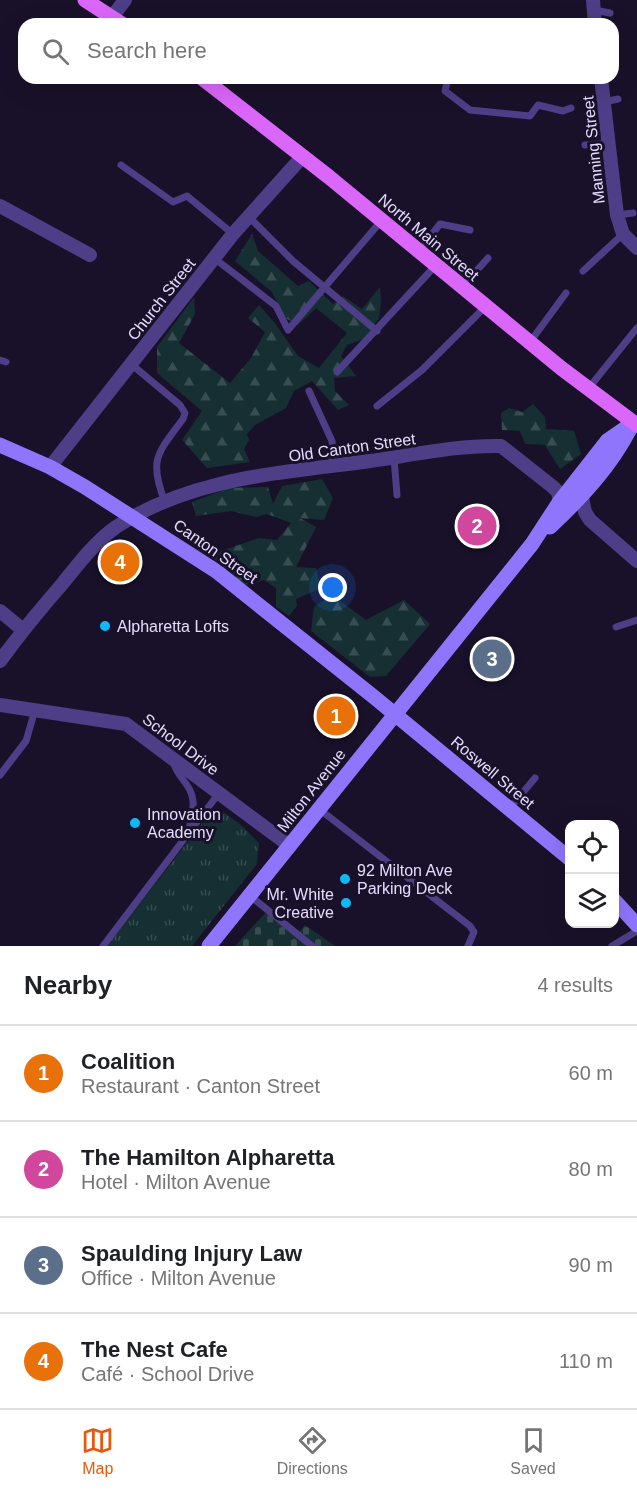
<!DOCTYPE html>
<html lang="en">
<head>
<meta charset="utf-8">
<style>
	:root { --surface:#fff; --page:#f2f2f2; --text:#202124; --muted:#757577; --line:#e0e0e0; --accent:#ea580c }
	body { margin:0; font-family:Arial,sans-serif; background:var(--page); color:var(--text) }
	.controls { position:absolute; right:18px; bottom:18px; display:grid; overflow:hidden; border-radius:12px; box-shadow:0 6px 24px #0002 }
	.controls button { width:54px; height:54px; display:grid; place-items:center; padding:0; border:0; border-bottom:2px solid var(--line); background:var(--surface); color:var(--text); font:30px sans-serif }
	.you { position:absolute; left:333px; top:588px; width:21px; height:21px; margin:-15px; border:4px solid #fff; border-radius:50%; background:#1a73e8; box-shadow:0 0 0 9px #1a73e833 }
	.badge { display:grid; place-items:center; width:39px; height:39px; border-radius:50%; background:var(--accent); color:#fff; font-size:20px; font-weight:700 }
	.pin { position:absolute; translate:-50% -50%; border:3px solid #fff; box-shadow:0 2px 6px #0006 }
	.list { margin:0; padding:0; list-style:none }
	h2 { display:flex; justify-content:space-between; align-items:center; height:78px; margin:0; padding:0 24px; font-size:26px }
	h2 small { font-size:20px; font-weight:400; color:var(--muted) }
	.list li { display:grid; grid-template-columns:39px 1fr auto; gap:18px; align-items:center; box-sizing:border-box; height:96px; padding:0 24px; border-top:2px solid var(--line) }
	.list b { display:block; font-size:22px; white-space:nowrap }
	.list p { margin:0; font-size:20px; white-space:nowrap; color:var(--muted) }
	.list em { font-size:20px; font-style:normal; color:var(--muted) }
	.icon { flex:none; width:33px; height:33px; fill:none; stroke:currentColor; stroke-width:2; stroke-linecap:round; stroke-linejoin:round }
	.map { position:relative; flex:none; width:637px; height:946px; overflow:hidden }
	.search { position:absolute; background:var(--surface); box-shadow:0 6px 24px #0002; left:18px; right:18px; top:18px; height:66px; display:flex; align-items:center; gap:15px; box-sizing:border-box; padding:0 21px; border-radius:18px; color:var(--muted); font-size:22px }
	.sheet { height:462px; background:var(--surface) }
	nav { display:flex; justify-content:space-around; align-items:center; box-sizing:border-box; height:84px; border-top:2px solid var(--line); background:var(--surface); font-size:16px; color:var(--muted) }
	nav a { display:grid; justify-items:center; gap:3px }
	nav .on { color:var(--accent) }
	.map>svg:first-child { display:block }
	.grass { fill:url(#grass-tufts) }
	.forest { fill:url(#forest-firs) }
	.cemetery { fill:url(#cemetery-stones) }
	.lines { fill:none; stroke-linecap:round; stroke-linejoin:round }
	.lane { stroke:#4d3e87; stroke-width:7 }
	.street { stroke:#4d3e87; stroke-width:14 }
	.secondary { stroke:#8e75fb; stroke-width:15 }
	.primary { stroke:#db66fa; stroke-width:15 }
	.poi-dot { fill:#0eb9f7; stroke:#191129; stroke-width:2 }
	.labels { text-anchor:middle; stroke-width:6; stroke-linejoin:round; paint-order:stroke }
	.street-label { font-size:16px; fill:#e5dbfe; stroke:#191129 }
	.poi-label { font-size:16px; fill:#e5dbfe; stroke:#191129; text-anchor:start }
</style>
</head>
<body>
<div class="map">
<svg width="637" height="946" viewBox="0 0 637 946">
	<defs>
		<pattern id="grass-tufts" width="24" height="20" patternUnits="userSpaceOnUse" patternTransform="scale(1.5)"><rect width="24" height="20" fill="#152f33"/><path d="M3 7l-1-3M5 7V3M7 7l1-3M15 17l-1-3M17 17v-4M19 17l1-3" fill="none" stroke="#374d52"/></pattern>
		<pattern id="forest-firs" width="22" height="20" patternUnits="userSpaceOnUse" patternTransform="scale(1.5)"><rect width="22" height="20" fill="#152f33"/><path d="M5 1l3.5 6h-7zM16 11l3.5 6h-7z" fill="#374d52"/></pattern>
		<pattern id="cemetery-stones" width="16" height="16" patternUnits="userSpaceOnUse" patternTransform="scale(1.5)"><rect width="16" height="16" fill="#152f33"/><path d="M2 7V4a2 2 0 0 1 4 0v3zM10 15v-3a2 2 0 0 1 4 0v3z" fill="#374d52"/></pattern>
	</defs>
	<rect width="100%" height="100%" fill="#191129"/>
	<path class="grass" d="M223,812L240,824L259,843L257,864L192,946H107L209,814Z"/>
	<path class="forest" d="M252,234L258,251L298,286L309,281L333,304L343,296L362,309L380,287L381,302L379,318L364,339L347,345L341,356L356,376L334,378L335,391L349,405L338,410L312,381L294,391L286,408L255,425L247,434L249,440L244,449L250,462L207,468L182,440L202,411L157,373V347L194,297L195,314L179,343L230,383L251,358L265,332L248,318L259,305L274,322L298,356L319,368L347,333L316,308L298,325L285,318L272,292L235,261Z
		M533,404L545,417L546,429L574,431L581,454L560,469L545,445L525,444L520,431L502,430L501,413L509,408L522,412Z
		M322,479L333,498L324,520L300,518L316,527L296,567L316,568L321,588L296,599L297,606L289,616L276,607V588L264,580L243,586L222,570L221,563L198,550L194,536L207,538L218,552L259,538L277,540L291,523L267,514L256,517L231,511L196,516L192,502L229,488L268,487L273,504L282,486Z
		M332,595L366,620L404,600L430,624L386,676L370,677L311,631L314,607Z"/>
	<path class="cemetery" d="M267,911L297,934L305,925L335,946H235Z"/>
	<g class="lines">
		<path class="lane" d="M594,10L610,13
			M448,78L445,91L470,110L530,116L538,105L563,111L571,108
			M604,102L618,99
			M585,145L609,143
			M121,165L173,202L187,196L233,234
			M617,215L633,213
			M248,216L293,261L377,331
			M419,251L440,224L470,230
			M214,258L276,306L288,330L382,220
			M583,271L623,234
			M462,287L488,258
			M530,342L566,293
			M0,360L6,362
			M131,364L180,405L185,413L183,419C158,453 148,459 165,502
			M337,372L436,265
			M588,389L637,328
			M309,391L332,441L333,466
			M377,406L422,370L485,307
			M394,458L397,495
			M616,627L637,620
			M173,761C176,776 192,785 193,801C194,810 190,822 189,831
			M0,775L26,741L35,710
			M319,809L470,926L474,932L468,946
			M509,809L535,778
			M249,895L312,946
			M103,946L219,793
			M612,946L637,931"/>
		<path class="street" d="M593,0L595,24
			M112,17L125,0
			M601,78L617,215L623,234L637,248
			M0,206L90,255
			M50,467L233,234L303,156
			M582,497L585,512L590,520L637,561
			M0,611L23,630
			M0,661C20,634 41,608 63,583C79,563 95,542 116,527C192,477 282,473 370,461C413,455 457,445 501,446L553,487L558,492L560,501
			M0,705L126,724L290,846"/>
		<path class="secondary" d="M0,445L50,467L85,487L216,571L374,697L570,859
			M550,527C583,496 611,466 632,425
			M614,900L637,925
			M209,946L532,544L560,501L607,441L633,423"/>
		<path class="primary" d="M85,0L122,24
			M202,78L329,177L561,368L637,425"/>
	</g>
	<g class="poi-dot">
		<circle cx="105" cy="626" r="6"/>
		<circle cx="135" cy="823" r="6"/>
		<circle cx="345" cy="879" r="6"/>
		<circle cx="346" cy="903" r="6"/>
	</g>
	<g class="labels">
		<g class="street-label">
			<text transform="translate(593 150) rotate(-96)" y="6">Manning Street</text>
			<text transform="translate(429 237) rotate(40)" y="6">North Main Street</text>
			<text transform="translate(161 299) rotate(-52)" y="6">Church Street</text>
			<text transform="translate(352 447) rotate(-8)" y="6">Old Canton Street</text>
			<text transform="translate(216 551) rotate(35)" y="6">Canton Street</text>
			<text transform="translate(181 744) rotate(37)" y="6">School Drive</text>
			<text transform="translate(493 772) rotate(40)" y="6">Roswell Street</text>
			<text transform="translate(311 790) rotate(-52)" y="6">Milton Avenue</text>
		</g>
		<g class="poi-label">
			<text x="117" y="632">Alpharetta Lofts</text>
			<text x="147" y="820">Innovation<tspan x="147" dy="18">Academy</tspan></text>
			<text x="357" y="876">92 Milton Ave<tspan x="357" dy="18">Parking Deck</tspan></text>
			<text x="334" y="900" text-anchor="end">Mr. White<tspan x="334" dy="18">Creative</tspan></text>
		</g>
	</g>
</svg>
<div class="controls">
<button><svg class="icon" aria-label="locate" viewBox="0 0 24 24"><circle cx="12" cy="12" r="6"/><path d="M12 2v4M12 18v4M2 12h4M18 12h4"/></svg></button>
<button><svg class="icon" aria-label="layers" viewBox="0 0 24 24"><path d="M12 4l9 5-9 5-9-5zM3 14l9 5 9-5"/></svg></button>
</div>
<div class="you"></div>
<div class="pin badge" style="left:336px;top:716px;background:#e8710a">1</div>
<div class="pin badge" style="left:477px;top:526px;background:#d1479c">2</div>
<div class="pin badge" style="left:492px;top:659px;background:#5c6f8a">3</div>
<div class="pin badge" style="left:120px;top:562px;background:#e8710a">4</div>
<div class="search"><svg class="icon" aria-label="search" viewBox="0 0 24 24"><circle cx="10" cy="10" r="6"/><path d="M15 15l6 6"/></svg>Search here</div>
</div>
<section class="sheet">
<h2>Nearby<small>4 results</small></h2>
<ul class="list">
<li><span class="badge" style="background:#e8710a">1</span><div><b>Coalition</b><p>Restaurant · Canton Street</p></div><em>60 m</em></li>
<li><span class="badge" style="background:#d1479c">2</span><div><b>The Hamilton Alpharetta</b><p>Hotel · Milton Avenue</p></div><em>80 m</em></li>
<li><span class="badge" style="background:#5c6f8a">3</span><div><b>Spaulding Injury Law</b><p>Office · Milton Avenue</p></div><em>90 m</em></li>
<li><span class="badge" style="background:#e8710a">4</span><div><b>The Nest Cafe</b><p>Café · School Drive</p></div><em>110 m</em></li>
</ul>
</section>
<nav>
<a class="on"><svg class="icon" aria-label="map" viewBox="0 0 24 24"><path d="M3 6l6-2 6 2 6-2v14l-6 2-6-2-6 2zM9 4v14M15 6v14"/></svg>Map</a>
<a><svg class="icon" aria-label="directions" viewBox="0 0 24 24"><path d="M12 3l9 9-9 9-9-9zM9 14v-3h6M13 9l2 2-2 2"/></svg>Directions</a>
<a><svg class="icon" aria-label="saved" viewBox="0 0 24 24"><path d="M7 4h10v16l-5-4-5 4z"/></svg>Saved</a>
</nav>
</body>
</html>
